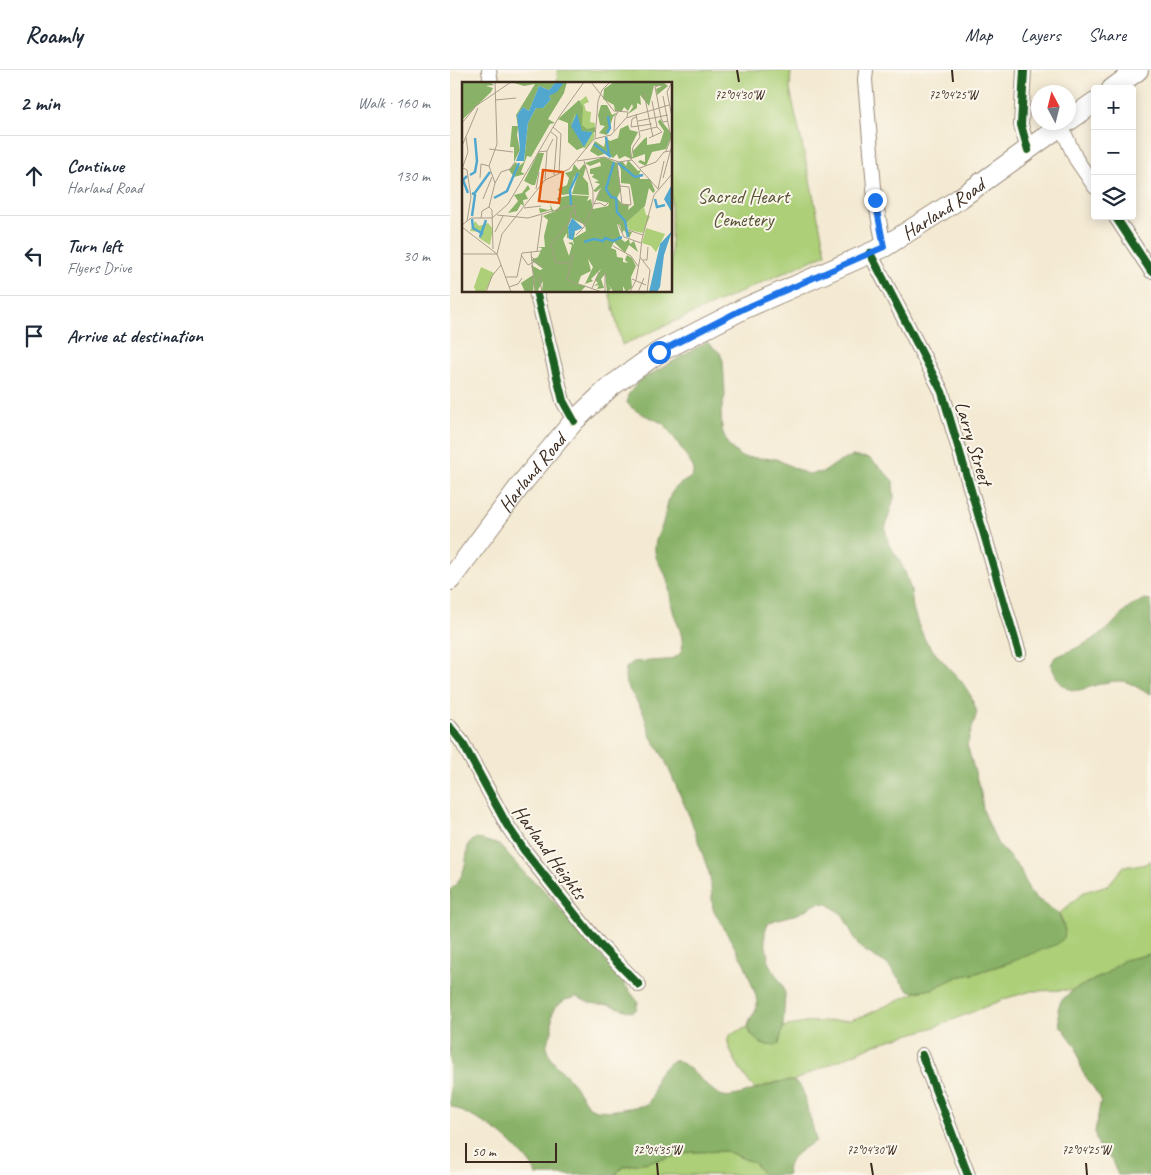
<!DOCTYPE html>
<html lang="en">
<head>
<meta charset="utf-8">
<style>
	:root { --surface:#fff; --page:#f2f2f3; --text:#1f2937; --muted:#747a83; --line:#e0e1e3 }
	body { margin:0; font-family:Caveat,sans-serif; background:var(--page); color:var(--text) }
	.controls { position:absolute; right:15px; top:15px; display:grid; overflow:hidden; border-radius:5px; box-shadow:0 2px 12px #0003 }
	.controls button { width:45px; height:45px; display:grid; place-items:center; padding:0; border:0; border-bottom:1px solid var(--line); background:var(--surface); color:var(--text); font:25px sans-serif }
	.compass { position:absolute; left:581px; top:15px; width:45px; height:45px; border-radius:50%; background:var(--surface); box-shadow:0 2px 12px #0003; rotate:353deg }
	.scale { position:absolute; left:15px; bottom:12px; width:92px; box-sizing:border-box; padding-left:5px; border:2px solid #3b2a1e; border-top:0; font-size:14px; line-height:18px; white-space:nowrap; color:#3b2a1e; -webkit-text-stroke:4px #fbf7ec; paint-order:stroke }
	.stop { position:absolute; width:15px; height:15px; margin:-11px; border:4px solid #1a73e8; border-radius:50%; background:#fff }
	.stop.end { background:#1a73e8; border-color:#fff; box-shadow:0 1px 5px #0008 }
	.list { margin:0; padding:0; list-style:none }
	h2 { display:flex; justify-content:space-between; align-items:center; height:65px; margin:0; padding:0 20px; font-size:21px }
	h2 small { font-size:16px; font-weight:400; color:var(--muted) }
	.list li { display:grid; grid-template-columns:32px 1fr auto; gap:15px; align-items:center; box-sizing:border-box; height:80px; padding:0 20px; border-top:1px solid var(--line) }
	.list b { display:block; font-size:19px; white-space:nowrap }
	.list p { margin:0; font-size:16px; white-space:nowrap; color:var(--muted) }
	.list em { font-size:16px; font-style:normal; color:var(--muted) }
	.icon { flex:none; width:28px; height:28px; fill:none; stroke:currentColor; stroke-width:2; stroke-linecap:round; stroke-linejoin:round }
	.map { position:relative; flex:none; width:701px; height:1105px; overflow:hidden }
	header { display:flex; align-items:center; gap:30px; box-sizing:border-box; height:70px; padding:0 25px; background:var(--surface); border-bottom:1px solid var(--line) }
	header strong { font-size:24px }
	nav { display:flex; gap:28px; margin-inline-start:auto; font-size:18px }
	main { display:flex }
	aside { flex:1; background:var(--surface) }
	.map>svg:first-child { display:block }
	.green { fill:#accf78; stroke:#747c4b }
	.forest { fill:#89b268; stroke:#626e43 }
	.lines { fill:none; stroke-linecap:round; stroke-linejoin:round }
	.street-casing { stroke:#988a78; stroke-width:16 }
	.secondary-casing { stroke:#988a78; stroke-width:22 }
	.street { stroke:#fff; stroke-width:14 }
	.secondary { stroke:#fff; stroke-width:20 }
	.cycleway-casing { stroke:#fbf7ec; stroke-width:11 }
	.cycleway { stroke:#1b5e20; stroke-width:8 }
	.route { stroke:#1a73e8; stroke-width:6 }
	.ticks { fill:none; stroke:#3b2a1e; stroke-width:2 }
	.labels { text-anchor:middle; stroke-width:4; stroke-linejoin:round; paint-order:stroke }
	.park-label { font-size:20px; fill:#575334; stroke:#fbf7ec }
	.street-label { font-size:20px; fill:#3b2a1e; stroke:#fbf7ec }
	.inset-river { fill:none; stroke:#51a7ce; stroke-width:2.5 }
	.inset-road { fill:none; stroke:#aa9d8b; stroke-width:1 }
	.view { fill:#df570d; fill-opacity:0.15; stroke:#df570d; stroke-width:2.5 }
	.inset-edge { fill:none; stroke:#3b2a1e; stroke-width:2.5 }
	.ticks-label { font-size:12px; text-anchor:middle; fill:#3b2a1e; stroke:#fbf7ec; stroke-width:4; stroke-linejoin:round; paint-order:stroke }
</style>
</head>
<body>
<header>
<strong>Roamly</strong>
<nav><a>Map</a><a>Layers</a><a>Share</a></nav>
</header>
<main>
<aside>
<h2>2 min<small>Walk · 160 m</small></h2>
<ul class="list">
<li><svg class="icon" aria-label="ahead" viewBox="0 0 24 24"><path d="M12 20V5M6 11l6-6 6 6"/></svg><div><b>Continue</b><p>Harland Road</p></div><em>130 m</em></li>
<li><svg class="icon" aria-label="left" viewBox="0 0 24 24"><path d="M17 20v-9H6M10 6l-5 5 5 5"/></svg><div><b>Turn left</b><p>Flyers Drive</p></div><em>30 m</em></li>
<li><svg class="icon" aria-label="arrive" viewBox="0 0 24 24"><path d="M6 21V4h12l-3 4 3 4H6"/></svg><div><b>Arrive at destination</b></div></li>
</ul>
</aside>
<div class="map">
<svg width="701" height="1105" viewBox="0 0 701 1105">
	<rect width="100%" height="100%" fill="#fbf7ec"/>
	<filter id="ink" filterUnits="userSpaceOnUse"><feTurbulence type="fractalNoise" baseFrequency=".02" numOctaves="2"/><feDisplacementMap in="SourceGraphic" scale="10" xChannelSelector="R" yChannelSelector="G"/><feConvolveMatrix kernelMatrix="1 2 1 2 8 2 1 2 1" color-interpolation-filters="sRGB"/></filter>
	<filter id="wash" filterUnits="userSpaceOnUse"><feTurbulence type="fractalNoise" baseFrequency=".0096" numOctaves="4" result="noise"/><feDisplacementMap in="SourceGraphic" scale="20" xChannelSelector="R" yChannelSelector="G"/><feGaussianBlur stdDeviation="1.12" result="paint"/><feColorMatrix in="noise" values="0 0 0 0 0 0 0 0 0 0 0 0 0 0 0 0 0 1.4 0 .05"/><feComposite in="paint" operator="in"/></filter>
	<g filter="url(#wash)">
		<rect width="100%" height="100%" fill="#f4ead3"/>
		<path class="green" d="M107,0H341L340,19L376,184L172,275L159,221H221V14H108Z
			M701,790V884L674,890L654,905L623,920L582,921L557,928L485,957L426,974L343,1011L327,1012L305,1019C298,1013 275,978 278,968C280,962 293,960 298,957L301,965L313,975L329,974L333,957L360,952L399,950L414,946L466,922L482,919L507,907L523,904L561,892L613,851L609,844L634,822L658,815L674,796C683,796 694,797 701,790Z
			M276,1081L304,1093L314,1105H166L168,1101L175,1096L209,1090L242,1082Z"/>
		<path class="forest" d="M257,272L270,283L273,291L275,325L271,342L272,360L278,375L291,387L326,389L357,404L374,402L387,393L402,386L419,388L432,399L443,411L444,428L435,459L439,475L449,489L456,505L461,521L463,538L468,554L475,570L486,584L512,612L521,626L527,642L517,675L531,723L533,740L547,773L570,799L580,822L586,828L609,844L615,860L614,868L607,874L561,892L523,904L507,907L482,919L466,922L458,920L437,894L415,881L408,875L393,845L378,834L370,833L362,836L348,844L325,850L318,853L315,861V869L319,894L333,916L335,924L333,957L329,974C314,979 304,971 298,957L300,949L305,942L307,934L306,926L295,895L263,839L260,806L241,750L214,688L201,667L193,642L176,614L175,606L176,598L183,592L217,590L226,587L232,581C234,564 228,557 223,541C220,530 220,517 216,506C212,497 204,489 205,478C205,467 212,459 214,449C220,424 218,420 242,407L244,399C240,391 218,357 212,353C199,346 187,344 177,333L178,325L189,311Z
			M694,529L701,530V624C690,621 680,610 669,611C636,611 619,640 601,595L605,587C622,581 639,572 654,562C664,554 671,544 680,537C684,534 690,532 694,529Z
			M25,769L33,770L49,775L77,806L90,816L162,898L188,932L186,940L182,942L159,935L140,933L127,927L115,930L104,938L102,946V962L97,973V981L104,993L120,1009L139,1037L146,1040L160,1041L197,1035C206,1023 202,1017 207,1007C209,1002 219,992 224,991C237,989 258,1022 273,1026C292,1031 337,999 350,1016C355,1022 355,1033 358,1041C361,1051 364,1060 366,1071C354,1078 334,1089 338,1105H314L304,1093L276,1081L242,1082L209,1090L175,1096L168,1101L166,1105H86C85,1095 57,1068 48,1062C33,1051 16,1044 0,1035V820C15,808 16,792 18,774Z
			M701,884V1105H668L662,1091L650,1078L646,1070L645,1062L651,1029L632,1001L626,976L610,955L608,939L611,931L623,920L654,905L674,890Z"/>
	</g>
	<g filter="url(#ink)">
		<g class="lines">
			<g class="street-casing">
				<path id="street" d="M39,0L41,14
					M416,0L415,10L425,129L434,177
					M574,0L571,55L578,80
					M611,56L626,89L645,117
					M665,146L701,201
					M420,183L492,322L569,583
					M86,221L113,331L124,351
					M0,657L12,672L57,755L74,780L148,873L189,915
					M472,985L518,1105"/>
			</g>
			<g class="secondary-casing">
				<g id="secondary">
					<path d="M662,19L688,0"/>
					<path d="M618,51L645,32"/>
					<path id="s1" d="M0,510L73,412L124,351L160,317L209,282L293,239L434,177L509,129L616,52"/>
				</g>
			</g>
			<use href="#street" class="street"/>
			<use href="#secondary" class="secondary"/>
			<g class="cycleway-casing">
				<path id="cycleway" d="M574,0L571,55L578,80
					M665,146L701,201
					M420,183L492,322L569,583
					M86,221L113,331L124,351
					M0,657L12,672L57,755L74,780L148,873L189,915
					M472,985L518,1105"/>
			</g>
			<use href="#cycleway" class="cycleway"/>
		</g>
	</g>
	<g class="lines" filter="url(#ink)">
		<path class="route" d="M209,282L293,239L434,177L425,130"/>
	</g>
	<path class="ticks" d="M287,0L289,12M502,0L503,12M207,1093L208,1105M421,1093L423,1105M636,1093L637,1105"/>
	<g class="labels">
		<g class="park-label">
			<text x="293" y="133">Sacred Heart<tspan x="293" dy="23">Cemetery</tspan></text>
		</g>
		<g class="street-label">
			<text dy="7" stroke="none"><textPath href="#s1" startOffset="630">Harland Road</textPath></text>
			<text transform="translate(524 373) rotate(73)" y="7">Larry Street</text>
			<text dy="7" stroke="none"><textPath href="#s1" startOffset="135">Harland Road</textPath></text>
			<text transform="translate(100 782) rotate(54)" y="7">Harland Heights</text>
		</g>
	</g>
	<g transform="translate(12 12)">
		<rect width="210" height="210" fill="#f4ead3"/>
		<path d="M124,14L127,20L122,22L124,29L129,30L128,40L133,41L132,56L124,67L119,64L115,68L106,60V41L96,37ZM182,125L184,133L188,134L181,151L167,148L164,141ZM13,139L17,144L26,141L31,147L28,163L17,156L18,150L8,149ZM184,146L203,152L194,170L189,164L180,161ZM19,185L32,191L23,210H14L12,205Z" fill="#accf78"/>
		<path d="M0,0H28L32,3L24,4L31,6L29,10L0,38ZM94,0L87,8L77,4L67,29L61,25L55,33L57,40L55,53L58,68L52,80V65H48L50,44H56L54,33L73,2L62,4L52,1ZM102,0H105L102,11L86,37L93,41L88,42L69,75L65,74L59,90L63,92L52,95L47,88L54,80L56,85L62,80L66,41L74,26H81L89,17L87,14ZM152,0H201L206,4L195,13L194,7L200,4H192L187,24L178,13L179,23L175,21V26L166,32L171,25L170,22L166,29L162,25L160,29H153L152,23L141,17L142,7ZM117,18L121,25L120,43L125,47L133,45V50L120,49L113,32L109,43L122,65L115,68L106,60V41L96,37ZM139,23H145L150,33L156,30L151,35L145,53L137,51L143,44L138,43L136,33ZM198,37L209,51L210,48V53L204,67L190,70L184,84L176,80L178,78L183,80V72L169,77L163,74L157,77L155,72L151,76L145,71L136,74L128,69L133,59L142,65L144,56L148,59L156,56L158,47L166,43L168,48L176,50L169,64V74L171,75V69L182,57L185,55V63L198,61L202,49L196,40ZM76,71H82L73,103H70L62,99ZM142,75L155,81L159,108L155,116L160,122L167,123L166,128L172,123L169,106L168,102L159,101V88L156,80H161L164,84L166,78L176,89L179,88L177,92L183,93H178V97H188L193,109L191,111L187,106L183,124L164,141L165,149L170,150L167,156L162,148L160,151L158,143L155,142L159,157L163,160L167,157L168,162L172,159L176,170L167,163L163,171L152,160L149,166L154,168L155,175L161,176V180L166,181L163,178L165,173L170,176L174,184L169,195L170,206L164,210L161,204V210L151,209L145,201L149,207L145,210L143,192L139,197L142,206L135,207L137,203L132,204L136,201L133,198L139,187L129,197L131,199L123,202L131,185L126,177L129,189L119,194L116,202L124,204L118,210H80L81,199L76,208L79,210H73L72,201L71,210H63L59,201L71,193L73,200L69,183L78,188L81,187L69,178L76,175L80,166L75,165H83L82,154L86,138L81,134L91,130L89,128L78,131L77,126L86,128L89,127L88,122L92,130L98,124L95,116L110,113L127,114L125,119L129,117L131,127L146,124L147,121L134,118L139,106L134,110L131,109L138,102L132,100L137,99L130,95L132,92H128V87L139,84L138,80L128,84L123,81ZM109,136L123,143L124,149L112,156L113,150L110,154L112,163L110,160L106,161L110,163L107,174L101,157L105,151V156H107L106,145ZM112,82L117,88L122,82L124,85L121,95L126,101L127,113L110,112L116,92L112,95L107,112L100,113L96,107L105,103L107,96L103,91L110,89ZM66,103L68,107L63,111L66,117L61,118L62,124L59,122L55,129L46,131L56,119L52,113L60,111Z" fill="#89b268" fill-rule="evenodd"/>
		<path d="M94,0H102L95,10L87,14L89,17L81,26H74L66,41L62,79H54L58,68L55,33L61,25L67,29L77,4L87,8ZM115,31L120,49L131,50L122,65L109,44ZM210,102V131L202,117ZM110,136L121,146L113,149L111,158L107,157L106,145ZM210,149L202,173L198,205L195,210H187L198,162Z" fill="#51a7ce"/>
		<path class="inset-river" d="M145,51L148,46L146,34M144,55L147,73M132,62L149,75M152,80L144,107L149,115L154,116L155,130L163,139L166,155M156,81L173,95L181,93M8,93L13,90L15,79L13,56M5,94L1,98L6,111M12,112L28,90M32,116L45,109L57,81M193,117L195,125L203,123M109,123L108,108L116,91M10,134L13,113L10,111M10,137L11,146L21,152M18,155L24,138M122,160L132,157L141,159L143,156L151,159L160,155"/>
		<path class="inset-road" d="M129,0L152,29L166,30L165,35M210,0L205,10L210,35M198,3L193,5L199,36L201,40L206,39M182,12L191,55M201,14L208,51M33,18L54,16M174,35L170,37L169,45L190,42M176,39L206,33M0,41L14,24L49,0M91,45L99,52L97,91M88,49L95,55L92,93M152,49L153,35L156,30M178,49L195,45M133,56L136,19L140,8L148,0M187,56L200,50L195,45L190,19M0,64L16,26M27,67L51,70M204,69L210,54M76,70L85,69L91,57M169,78L171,65L178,55L174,32M115,79L142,75L157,80L170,78L196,107M155,79L160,122L169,123L167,105L158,104M1,86L5,88L9,115L5,139M178,86L194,80L202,70L208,69M0,87L6,70L4,55M18,96L19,82L27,84M201,96L210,63M83,97L85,69M33,101L39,90L48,87L53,80M74,107L77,90M196,107L202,79M21,117L30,95M131,122L138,121L143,124L146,121M132,122L138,108M62,126L79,124M35,133L66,136L112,123L114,134L123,144M19,136L20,129L27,125M30,136L46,122L97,35L122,0M156,142L162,155L179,161M0,143L9,136H30M0,145L35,172L40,152L83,98L107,87L132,57L149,53L164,36L207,23M166,148L181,153M33,150L41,134M114,153L122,145L131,124V108L122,79M89,163L108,139L109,131L112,129L114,133M89,163L94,181H107M151,164L169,174L176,184M31,167L30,128L27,125L33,101L27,84L35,62L33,0M75,169L80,133M69,170L73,210M0,172H35M35,172L49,210M111,172L105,198L140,210M59,173L66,183L74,179M69,174L80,185M181,178H185L186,165M77,193L80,210M44,195H55L60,171L79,169M170,197L184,203M47,205L56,202L60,196M130,206L137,190M24,210L30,194L39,183M143,210V190M168,210L174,198L178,176M176,210L182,196M185,210L188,188L178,175L180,157L192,113L210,92"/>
		<path class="view" d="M81,88L101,90L97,121L77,119Z"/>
		<rect width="210" height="210" class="inset-edge"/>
	</g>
	<g class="ticks-label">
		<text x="289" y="29">72°04'30"W</text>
		<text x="503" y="29">72°04'25"W</text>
		<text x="207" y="1084">72°04'35"W</text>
		<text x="421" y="1084">72°04'30"W</text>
		<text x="636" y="1084">72°04'25"W</text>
	</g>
</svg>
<div class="controls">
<button>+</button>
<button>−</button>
<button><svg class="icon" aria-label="layers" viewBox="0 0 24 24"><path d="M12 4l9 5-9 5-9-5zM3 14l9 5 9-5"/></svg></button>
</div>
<svg class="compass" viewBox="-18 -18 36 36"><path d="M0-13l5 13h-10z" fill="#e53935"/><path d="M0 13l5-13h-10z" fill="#747a83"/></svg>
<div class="scale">50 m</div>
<div class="stop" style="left:209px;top:282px"></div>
<div class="stop end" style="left:425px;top:130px"></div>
</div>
</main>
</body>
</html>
